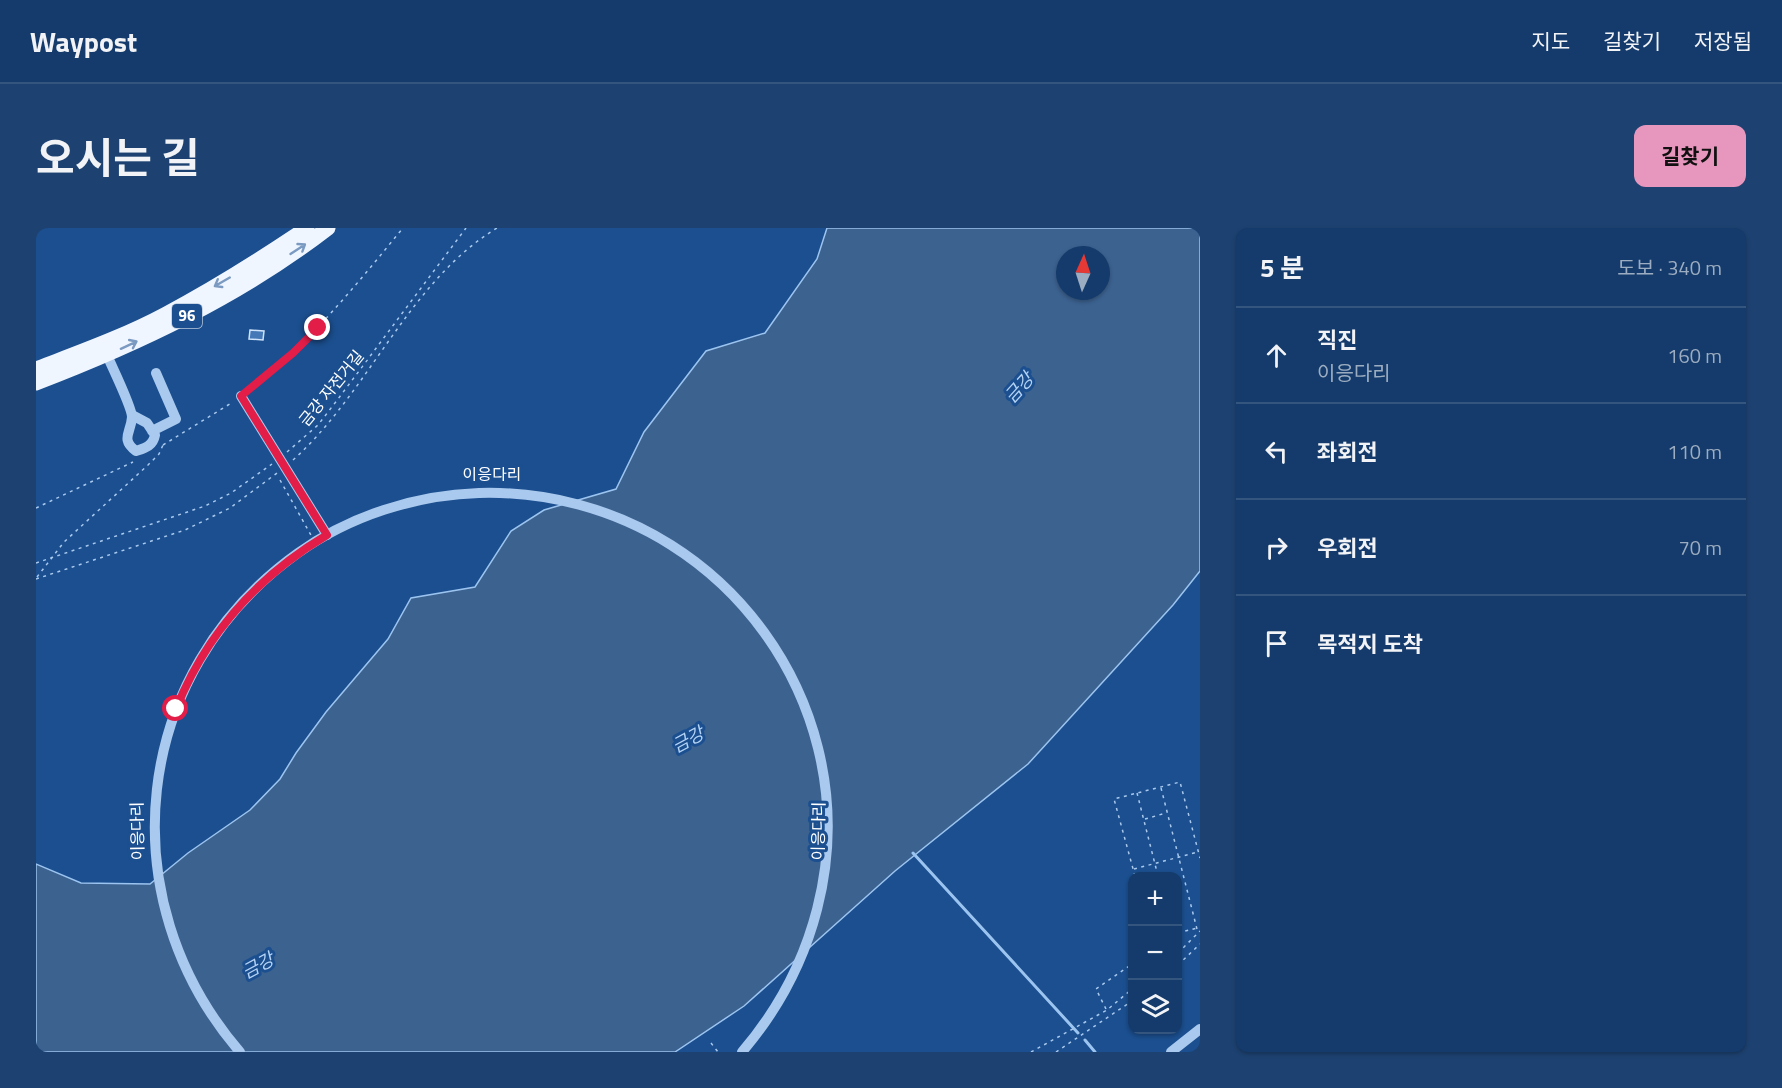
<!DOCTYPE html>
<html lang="ko">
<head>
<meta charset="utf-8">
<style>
	:root { --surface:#143b6b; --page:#1d4271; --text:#f1f3f6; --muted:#9dadc1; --line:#33557e; --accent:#e797bd }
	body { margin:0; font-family:"Titillium Web","Noto Sans KR",sans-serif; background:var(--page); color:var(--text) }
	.controls { position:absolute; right:18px; bottom:18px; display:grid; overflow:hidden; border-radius:12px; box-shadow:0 2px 4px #0004 }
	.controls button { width:54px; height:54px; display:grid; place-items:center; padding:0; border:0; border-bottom:2px solid var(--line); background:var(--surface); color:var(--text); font:30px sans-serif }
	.compass { position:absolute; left:1020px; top:18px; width:54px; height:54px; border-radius:50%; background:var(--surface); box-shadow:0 2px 4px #0004; rotate:3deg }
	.stop { position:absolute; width:18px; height:18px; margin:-14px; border:4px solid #e11d48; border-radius:50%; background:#fff }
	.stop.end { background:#e11d48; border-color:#fff; box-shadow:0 2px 6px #0008 }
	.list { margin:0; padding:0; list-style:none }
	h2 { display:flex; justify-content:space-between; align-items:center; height:78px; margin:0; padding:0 24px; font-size:26px }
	h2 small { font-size:20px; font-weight:400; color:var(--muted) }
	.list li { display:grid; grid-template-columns:39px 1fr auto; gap:18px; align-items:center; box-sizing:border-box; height:96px; padding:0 24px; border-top:2px solid var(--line) }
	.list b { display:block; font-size:22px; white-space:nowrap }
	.list p { margin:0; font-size:20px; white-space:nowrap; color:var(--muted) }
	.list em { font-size:20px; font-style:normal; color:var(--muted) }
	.icon { flex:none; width:33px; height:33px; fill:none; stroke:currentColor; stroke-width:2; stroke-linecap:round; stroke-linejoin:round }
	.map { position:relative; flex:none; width:1164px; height:824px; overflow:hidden; border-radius:12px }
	header { display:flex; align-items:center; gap:36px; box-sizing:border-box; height:84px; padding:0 30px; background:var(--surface); border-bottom:2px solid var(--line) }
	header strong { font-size:28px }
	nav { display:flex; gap:33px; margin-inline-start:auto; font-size:21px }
	.intro { display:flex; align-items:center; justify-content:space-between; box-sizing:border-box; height:144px; padding:0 36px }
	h1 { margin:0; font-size:42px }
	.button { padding:15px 27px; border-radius:12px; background:var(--accent); color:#111; font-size:21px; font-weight:700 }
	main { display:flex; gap:36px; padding:0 36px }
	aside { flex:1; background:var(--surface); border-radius:12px; box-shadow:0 2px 4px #0004 }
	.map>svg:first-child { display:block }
	.water { fill:#3c6290; stroke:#9cc4f0; stroke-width:1.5; fill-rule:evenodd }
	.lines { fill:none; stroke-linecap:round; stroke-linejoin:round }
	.stream { stroke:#9cc4f0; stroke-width:3 }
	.building { fill:#4478b7; stroke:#cfe3fa; stroke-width:1.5 }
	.path { stroke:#a9c9ee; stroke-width:1.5; stroke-dasharray:3 4.5; stroke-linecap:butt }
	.minor { stroke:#a9c9ee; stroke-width:10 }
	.major { stroke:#f0f6ff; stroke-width:15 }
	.path-bridge { stroke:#a9c9ee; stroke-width:1.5; stroke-dasharray:3 4.5; stroke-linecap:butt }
	.minor-bridge { stroke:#a9c9ee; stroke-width:10 }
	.oneway { stroke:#7b9ac1 }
	.route { stroke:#e11d48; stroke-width:8 }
	.labels { text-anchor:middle; stroke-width:6; stroke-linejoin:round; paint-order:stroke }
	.shield { fill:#1b4f8f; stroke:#bbcadd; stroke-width:1.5 }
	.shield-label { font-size:15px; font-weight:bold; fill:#fff }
	.street-label { font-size:16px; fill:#fff; stroke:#1b4f8f }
	.water-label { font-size:18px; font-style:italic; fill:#b5d3f5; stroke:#1b4f8f }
</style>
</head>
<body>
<header>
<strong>Waypost</strong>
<nav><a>지도</a><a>길찾기</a><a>저장됨</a></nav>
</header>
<div class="intro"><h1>오시는 길</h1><a class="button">길찾기</a></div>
<main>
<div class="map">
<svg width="1164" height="824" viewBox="0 0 1164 824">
	<rect width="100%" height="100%" fill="#1b4f8f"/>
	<path class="water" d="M791,0H1164V343L1137,377L992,536L859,643L708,778L639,824H0V636L45,655L114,656L152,625L214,582L244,551L260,525L290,484L352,411L375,370L439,359L475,303L508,282L580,261L608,204L670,123L729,105L781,31ZM1029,27H1065V63H1029Z"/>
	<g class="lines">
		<path class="stream" d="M877,625L1042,805
			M1049,812L1059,824"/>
	</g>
	<path class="building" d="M214,102L228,103L227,112L213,111Z"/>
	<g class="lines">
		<path class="path" d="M213,162C273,116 319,58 367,0
			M127,217L197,174
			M251,224L282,197L302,171L430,0
			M257,232C333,164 373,53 461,0
			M0,280L97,234
			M0,335L169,278L195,265L236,236
			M1,349L28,314L112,237L123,226L127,217
			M0,351L149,302L194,280L241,245
			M1125,560L1162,705
			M1101,565L1122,648
			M1109,591L1130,585
			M1098,641L1162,624
			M1099,648L1078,571L1144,554L1164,630
			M1142,705L1161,700
			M1142,725L1164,703
			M1142,737L1164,716
			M1070,781L1060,761L1096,736
			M675,815L682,824
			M995,824L1071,782L1096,761
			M1020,824L1096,773"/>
		<path class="minor" d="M71,127C76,139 96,179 96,189C95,205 84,211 100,223C109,220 117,218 119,207L111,195L96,187
			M116,203L140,191L120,145
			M204,824C72,671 95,444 262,325C314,288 379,267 443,265C511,263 578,281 635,317C708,363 761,436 782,520C809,628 778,740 706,824
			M1135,824L1164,801"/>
		<path class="major" d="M0,141C44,124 89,108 130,86C179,60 225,31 271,0
			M0,155C102,116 204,68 292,0"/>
		<path class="path-bridge" d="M244,252L276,309"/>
		<path class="minor-bridge" d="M205,168L291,307"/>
	</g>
	<defs><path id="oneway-shaft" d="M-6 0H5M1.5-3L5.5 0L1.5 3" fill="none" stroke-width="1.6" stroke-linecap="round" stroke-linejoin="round" transform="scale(1.5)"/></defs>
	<g class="oneway">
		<use href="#oneway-shaft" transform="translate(262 21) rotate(-33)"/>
		<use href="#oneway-shaft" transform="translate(186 54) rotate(150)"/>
		<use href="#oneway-shaft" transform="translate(93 117) rotate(-25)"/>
	</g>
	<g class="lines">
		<path class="route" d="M140,481C170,406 222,348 291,307L205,168L257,125L282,100"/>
	</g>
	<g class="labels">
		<rect class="shield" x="136" y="76" width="30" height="24" rx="4.5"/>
		<g class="shield-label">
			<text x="151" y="93">96</text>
		</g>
		<g class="street-label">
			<text transform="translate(295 160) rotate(-51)" y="6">금강 자전거길</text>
			<text x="456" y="252">이응다리</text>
			<text transform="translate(101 603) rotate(-91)" y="6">이응다리</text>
			<text transform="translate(782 603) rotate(-89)" y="6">이응다리</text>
		</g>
		<g class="water-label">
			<text transform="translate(983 160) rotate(-48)" y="6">금강</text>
			<text transform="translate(652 512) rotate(-28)" y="6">금강</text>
			<text transform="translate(222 738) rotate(-28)" y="6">금강</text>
		</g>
	</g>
</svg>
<div class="controls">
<button>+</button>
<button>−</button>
<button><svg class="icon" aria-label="layers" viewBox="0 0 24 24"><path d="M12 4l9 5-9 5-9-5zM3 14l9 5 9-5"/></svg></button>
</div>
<svg class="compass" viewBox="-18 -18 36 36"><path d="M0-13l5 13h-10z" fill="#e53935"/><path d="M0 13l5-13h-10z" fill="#9dadc1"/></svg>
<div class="stop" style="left:140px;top:481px"></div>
<div class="stop end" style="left:282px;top:100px"></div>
</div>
<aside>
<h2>5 분<small>도보 · 340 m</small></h2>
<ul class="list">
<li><svg class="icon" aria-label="ahead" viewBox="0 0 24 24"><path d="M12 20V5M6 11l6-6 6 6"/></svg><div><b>직진</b><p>이응다리</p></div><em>160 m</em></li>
<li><svg class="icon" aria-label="left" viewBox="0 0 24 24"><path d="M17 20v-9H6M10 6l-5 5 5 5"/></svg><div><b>좌회전</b></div><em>110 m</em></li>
<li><svg class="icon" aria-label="right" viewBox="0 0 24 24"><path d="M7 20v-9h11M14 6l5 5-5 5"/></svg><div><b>우회전</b></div><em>70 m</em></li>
<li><svg class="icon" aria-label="arrive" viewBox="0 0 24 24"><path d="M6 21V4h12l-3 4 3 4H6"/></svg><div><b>목적지 도착</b></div></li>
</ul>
</aside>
</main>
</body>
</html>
